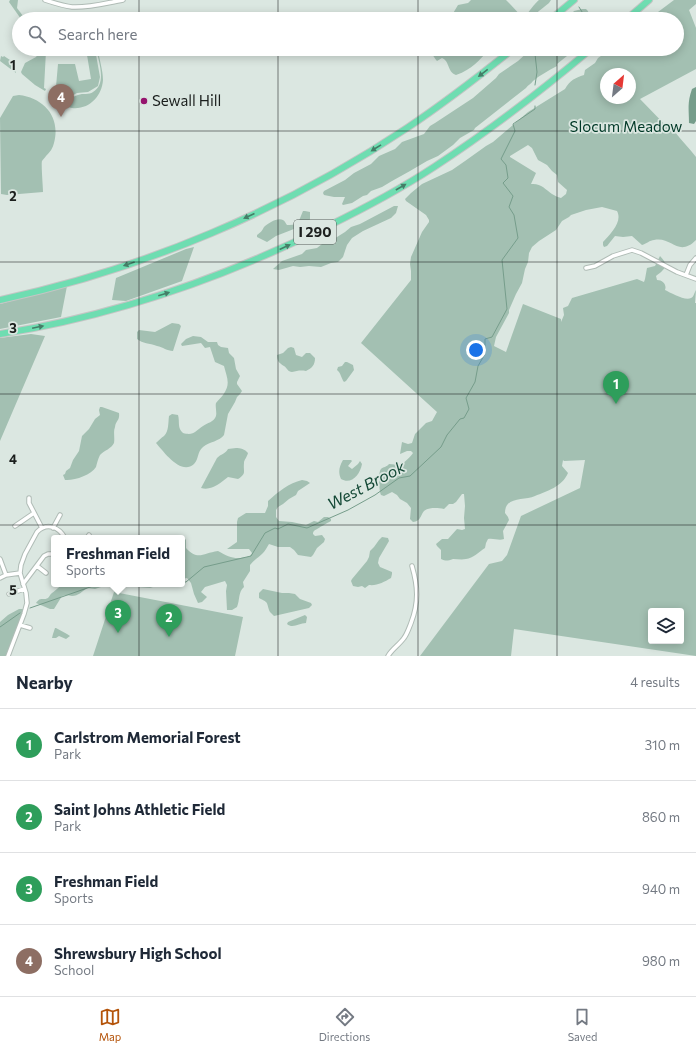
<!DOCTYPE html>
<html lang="en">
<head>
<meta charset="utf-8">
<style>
	:root { --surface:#fff; --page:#f2f2f3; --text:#1f2937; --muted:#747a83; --line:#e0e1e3; --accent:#b45309 }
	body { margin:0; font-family:Commissioner,sans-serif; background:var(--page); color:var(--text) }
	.controls { position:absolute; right:12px; bottom:12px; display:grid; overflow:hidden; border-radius:4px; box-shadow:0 2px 10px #0003 }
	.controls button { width:36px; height:36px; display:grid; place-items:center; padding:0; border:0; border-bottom:1px solid var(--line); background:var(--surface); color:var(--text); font:20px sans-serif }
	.compass { position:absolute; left:600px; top:68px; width:36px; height:36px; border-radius:50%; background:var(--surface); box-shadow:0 2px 10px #0003; rotate:28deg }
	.you { position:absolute; left:476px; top:350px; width:14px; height:14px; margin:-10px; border:3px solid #fff; border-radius:50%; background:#1a73e8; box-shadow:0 0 0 6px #1a73e833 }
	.badge { display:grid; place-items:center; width:26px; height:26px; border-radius:50%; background:var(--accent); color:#fff; font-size:13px; font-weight:700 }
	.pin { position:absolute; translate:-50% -33px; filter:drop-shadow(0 1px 2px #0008) }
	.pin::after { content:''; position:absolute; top:21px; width:14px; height:12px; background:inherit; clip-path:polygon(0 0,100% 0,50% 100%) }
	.popup { position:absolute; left:51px; top:535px; width:134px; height:52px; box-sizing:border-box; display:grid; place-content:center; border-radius:4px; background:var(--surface); filter:drop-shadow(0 1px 3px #0005); font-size:13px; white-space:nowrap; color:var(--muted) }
	.popup b { font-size:15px; color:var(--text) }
	.popup::after { content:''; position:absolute; left:50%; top:100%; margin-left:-8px; border:8px solid transparent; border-top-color:var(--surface) }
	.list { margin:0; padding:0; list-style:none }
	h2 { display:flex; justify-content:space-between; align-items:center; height:52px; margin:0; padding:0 16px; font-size:17px }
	h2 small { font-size:13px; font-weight:400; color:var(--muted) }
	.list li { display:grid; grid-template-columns:26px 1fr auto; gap:12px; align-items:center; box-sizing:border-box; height:72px; padding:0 16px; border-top:1px solid var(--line) }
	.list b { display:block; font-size:15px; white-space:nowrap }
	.list p { margin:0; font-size:13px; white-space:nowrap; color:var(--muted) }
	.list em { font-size:13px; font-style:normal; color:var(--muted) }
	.icon { flex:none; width:22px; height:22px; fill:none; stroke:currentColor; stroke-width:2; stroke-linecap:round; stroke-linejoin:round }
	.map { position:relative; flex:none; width:696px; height:656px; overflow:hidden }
	.search { position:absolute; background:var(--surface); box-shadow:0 2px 10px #0003; left:12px; right:12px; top:12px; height:44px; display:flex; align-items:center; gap:10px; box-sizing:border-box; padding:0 14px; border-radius:22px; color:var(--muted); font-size:15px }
	.sheet { height:340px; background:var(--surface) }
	nav { display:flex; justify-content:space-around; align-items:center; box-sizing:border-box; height:56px; border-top:1px solid var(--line); background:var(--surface); font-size:11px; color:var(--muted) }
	nav a { display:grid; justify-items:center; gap:2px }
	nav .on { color:var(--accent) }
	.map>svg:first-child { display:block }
	.green { fill:#a3c0b2; fill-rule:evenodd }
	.water { fill:#769d8b }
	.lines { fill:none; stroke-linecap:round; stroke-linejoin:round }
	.stream { stroke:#769d8b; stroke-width:1 }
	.minor-casing { stroke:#b0bcb6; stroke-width:5.5 }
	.motorway-casing { stroke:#c4c5c4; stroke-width:8 }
	.minor { stroke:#fff; stroke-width:3.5 }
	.motorway { stroke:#6eddb1; stroke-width:6 }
	.oneway { fill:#447e67 }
	.grid { fill:none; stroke:#1b1f1d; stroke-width:1; stroke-opacity:0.55 }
	.poi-dot { fill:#95146d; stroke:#dbe7e1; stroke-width:1.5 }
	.labels { text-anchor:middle; stroke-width:3.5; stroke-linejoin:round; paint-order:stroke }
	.shield { fill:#dbe7e1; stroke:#555b58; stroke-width:1 }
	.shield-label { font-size:14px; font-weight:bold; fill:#1b1f1d }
	.poi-label { font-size:15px; fill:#1b1f1d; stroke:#dbe7e1; text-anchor:start }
	.park-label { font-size:15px; fill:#003927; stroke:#dbe7e1 }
	.water-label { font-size:16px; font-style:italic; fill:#134835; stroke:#dbe7e1 }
	.grid-label { font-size:13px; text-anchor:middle; font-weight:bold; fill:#1b1f1d; stroke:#dbe7e1; stroke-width:3.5; stroke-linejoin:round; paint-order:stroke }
</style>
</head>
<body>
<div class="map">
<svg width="696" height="656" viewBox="0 0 696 656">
	<rect width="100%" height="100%" fill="#dbe7e1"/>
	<path class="green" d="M10,0H18L17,8L23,16L21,19L9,2Z
		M471,0H506L510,4L524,19H447L452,15L458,5L468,3Z
		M539,0H551L549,3L529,19H524C526,15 536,2 539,0Z
		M674,0H696V4L689,10L696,28V69L640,99L673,133L675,132C682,141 689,148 696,157V240C678,258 672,236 654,240C650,240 646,244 642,245L632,236L623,237L615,236L607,246L604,247L603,245V242C610,234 623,222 617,211L602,207L586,210L571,215L569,217L562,221L556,230L539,241L532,247L529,253L528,262L525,269L522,283L516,294L509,310V313L496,337L494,346L506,352L523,304L561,319V322L564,315L563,308L568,306L572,298L637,279L644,282L645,279L647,268L655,266L660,256C670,266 664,270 656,276L657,280C663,280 667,285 665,290C671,293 685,301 691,298C694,297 694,293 696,290L695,303H696V656L514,629L511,656H420L489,564L502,561L507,555L521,516L580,488L585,460L564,461L563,460L562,466L568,473C562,487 547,491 535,496C524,501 505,496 505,513L508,517L509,520L503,531L504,539C499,541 494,538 488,539L486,543L485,548C479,552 473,558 466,559C462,560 457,559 453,559C447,561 446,561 441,559V550L437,546L436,544L442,539H448L457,529L462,530L465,529L464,518L465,506L464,494H462L456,502L453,504H449L444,509C438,508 429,507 424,511C420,516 421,521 413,522L410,519L411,508L407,503L400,499L397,495L392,492L384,496L381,495C379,491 378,472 381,469C383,467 387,467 389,464L401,465C404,463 412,455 413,453L411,451H407L400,454L402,442L408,444L412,443L415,434L426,423L432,421L437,412L361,343L411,280V271L410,264L411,257L422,232L429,222V220L426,215L406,201L405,199L411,193L422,184L452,170L465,161L486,146L493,142L528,112L565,89C570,80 575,78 584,75L585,70L595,63L598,58L611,49H677V19H652L654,15ZM606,74H630V98H606ZM528,145L532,148L538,160L547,165L552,171L557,175L558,182L567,190L566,194L561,198C558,197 555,196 552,194C545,189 541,183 531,184L536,173L510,157V156ZM651,611H681V641H651Z
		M582,9H586C589,11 590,16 589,19H567L574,11Z
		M86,49H95L100,77L98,86L88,92L77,93L65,99H60L55,98L58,64H75L79,81L91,79Z
		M96,49H98C99,59 103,70 103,80C102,96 89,110 72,108C66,107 60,104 55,101V100C66,103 68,98 78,95C83,93 89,95 93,92C107,84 99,62 96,49Z
		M422,49H490C478,61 473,69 456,75C447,72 450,61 442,58L437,61C434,57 431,51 425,52Z
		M531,49H572L567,56L557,64V66C548,71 540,75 533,81C531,84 528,85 526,88L475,128L474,130L460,138L453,145L438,156L427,161L410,171L392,181L382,187L371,191L367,195L363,196L352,203L343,205L342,204L345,197H334L324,195L323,193L324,191L345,180L354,173L371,164L379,156L395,149L402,142L424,134L430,126L435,123L473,98L496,78L499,74L518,61Z
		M41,50L46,51L44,88L46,89L45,91L35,85L22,74L21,72L25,63L36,57Z
		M1,56L3,57L4,56L16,64L15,66L16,73L0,61Z
		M19,95C44,98 61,117 54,143C53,148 50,152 46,156C45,158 43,159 42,161C41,164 43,187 43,192L7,195L1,194L0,118L13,96Z
		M394,206H398L396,213L391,218L363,231L352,238L347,245L343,257L338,262L331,263L321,267L309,266L300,267L293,266L279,270L273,269L282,261L302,254L306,250L317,248L322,244L331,241L337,237L345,232L351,227L360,224Z
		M303,211H305L310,212V219L309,222L299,227L276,236L267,242L257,237V235C261,232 262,231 264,227C268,223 278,217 283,220C285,221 286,224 287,225C299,226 299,220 303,211Z
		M194,247L182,281L126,301L112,300L116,278L186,249Z
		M67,286L61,317L0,329V304Z
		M172,323L179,324L181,326L173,351C167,351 163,347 157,346C149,343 143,344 137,339V332L139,330L155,332Z
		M31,334L45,336L0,441V338Z
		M193,336L201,337L208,342H217L218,345L221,347L228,348L229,353L234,358L236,369L240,376L237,382V384L242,391L240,394L237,397L235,402L228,414L224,435C220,441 209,442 203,447C197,452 199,459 194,464C181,476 164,452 156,443C159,440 161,438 164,436C169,431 168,423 169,416L172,414L178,415C180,422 177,428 183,433C194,436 195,431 203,426C207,423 214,422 216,416C217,412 215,407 216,403C218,400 221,398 223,395C231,384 227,378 224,366L215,362L210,347L205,348L201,343L182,346L181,344L186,339Z
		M291,347L294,348L296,355L302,357L306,353H310L315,358C315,365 312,368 306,371C300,370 297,371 292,372C288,372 287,368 284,366C279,363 277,361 277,355L283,353L288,348Z
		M345,362H347L353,365L354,370L346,381L344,382C341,378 341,373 337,370L338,367L342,366Z
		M100,407H102L119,413C120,421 116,420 115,427C113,432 115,437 114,443C111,449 105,450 100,455C98,459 97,463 96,467C91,475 74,481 65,480L63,475L65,474L66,471L70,468L73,460L79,451L82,436L89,429L95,419L100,415L99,410Z
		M236,448C240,448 245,449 248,453C247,457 244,460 244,463C243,472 247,473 238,479L228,477C220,483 212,491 201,488L217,458C221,454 225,454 228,449Z
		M343,460H351L352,461L348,466L352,469L358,464L360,461L362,464C360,475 351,485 341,479C338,472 339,467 343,460Z
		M302,480L307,481L310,483L298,491L296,495L289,499L283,504L278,507L276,510V517L279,521L292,522L306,525L314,521L318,522L324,517H328L331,519V521C329,522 315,530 314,531C313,532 313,533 313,534L315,536L322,535L325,539L324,542L317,548L313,555L311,557L298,555L294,550L290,547H278L269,544C267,547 265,551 263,553C259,557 254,560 250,565V571L243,582L244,587C238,592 240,600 237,607L232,610H227L226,591L227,585L225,581L205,587L201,592L207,597L202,602L198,603L194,594L191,583L187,578L182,579V540L185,539L186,540V548C198,561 203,553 218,551C230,558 236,560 250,556L252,553L249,549H227L237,542V522L238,518L246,513H265L268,506V501C278,492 289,483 302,480Z
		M382,537L388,538L389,541L379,558L378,563L380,567L392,572V574L391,578C384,582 377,586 369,585L365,588L362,586L358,587L353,586L351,581L352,579L367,561L369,557L370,551L374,547L379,540Z
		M63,584H115H110L95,589L87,588C83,591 78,596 72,596C68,595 66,595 62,596L54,609H50L36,603C41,596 42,601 48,598C50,596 50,594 52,593C57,589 58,588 63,584Z
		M263,589L282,593H289L295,594L300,599L311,603L312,605L309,608L274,616L270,612C266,603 270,603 259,598V593Z
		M114,592L243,617L235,656H93Z
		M19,609H23L21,620L19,625L16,629L7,656H0V622L8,615Z
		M305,615L307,617L306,623C299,623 293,629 287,624L288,622Z
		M55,628H56L67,634L70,636L66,639L59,636L56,638H52L53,634Z"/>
	<path class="water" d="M696,87V121L694,124L689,123C689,109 687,103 692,89Z"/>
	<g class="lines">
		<path class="stream" d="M579,19L584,15L579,7
			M535,85L537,72L535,54L541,49
			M182,582H186L204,567L251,556L265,533L275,528L278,529L288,524L307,528L348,510L375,495L399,478L410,476L441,447L447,435L460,419L464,418L469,409L466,398L475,382L478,366L485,354V339L492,337L507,309L502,260L518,238L514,215L509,207L513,196L503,183L508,178L506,165L501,159L515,131L513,124L535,109V106
			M30,608L96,585L150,587L168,584
			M0,627L20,613"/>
		<g class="minor-casing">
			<path id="minor" d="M45,0C54,3 63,6 72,7C89,8 106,3 123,0
				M586,268L595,266L613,256L632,250L641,253L677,272L696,279
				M686,275L690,265L696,258
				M29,498V503L42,528
				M15,526L34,513
				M53,528L60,515
				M87,538L89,535
				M0,559L6,575
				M37,566L46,573
				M0,578L6,575L20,573
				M23,584L44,556L48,554H54
				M9,594L24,589
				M20,625L30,628
				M8,656L24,614L27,603L26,593L20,573L21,565L25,554L37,532C47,522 59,527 65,538
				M388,656C392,649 399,645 404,638C407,634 409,628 411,623C419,602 418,587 412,566"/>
		</g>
		<g class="motorway-casing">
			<path id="motorway" d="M551,19L574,0
				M627,19L649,0
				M0,300C144,269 284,210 407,128C443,104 478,77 513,49
				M0,334C113,316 223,278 326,227C363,209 399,190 434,167C489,131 541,91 591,49"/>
		</g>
		<use href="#minor" class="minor"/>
		<use href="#motorway" class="motorway"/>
	</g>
	<defs><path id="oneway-solid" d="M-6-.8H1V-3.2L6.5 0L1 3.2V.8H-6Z"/></defs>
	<g class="oneway">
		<use href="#oneway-solid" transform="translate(483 73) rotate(142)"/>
		<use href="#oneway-solid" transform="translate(376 148) rotate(148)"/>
		<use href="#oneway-solid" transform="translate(401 187) rotate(-30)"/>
		<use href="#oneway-solid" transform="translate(249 216) rotate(156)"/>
		<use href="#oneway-solid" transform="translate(285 247) rotate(-25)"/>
		<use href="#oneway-solid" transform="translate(129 264) rotate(161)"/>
		<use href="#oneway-solid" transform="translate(164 294) rotate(-17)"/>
		<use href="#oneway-solid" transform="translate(38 327) rotate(-12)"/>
	</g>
	<path class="grid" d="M139,0V19M278,0V19M418,0V19M557,0V19M139,49V656M278,49V656M418,49V656M557,49V656M0,131H696M0,262H696M0,394H696M0,525H696"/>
	<circle class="poi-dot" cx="144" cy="101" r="4"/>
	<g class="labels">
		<rect class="shield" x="294" y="220" width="42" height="24" rx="3"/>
		<g class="shield-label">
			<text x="315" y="237">I 290</text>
		</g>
		<g class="poi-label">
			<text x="152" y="106">Sewall Hill</text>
		</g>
		<g class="park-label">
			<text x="626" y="132">Slocum Meadow</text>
		</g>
		<g class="water-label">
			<text transform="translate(366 485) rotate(-28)" y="6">West Brook</text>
		</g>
	</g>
	<g class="grid-label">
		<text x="13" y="70">1</text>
		<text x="13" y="201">2</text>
		<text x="13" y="333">3</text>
		<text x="13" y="464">4</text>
		<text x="13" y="595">5</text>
	</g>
</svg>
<div class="controls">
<button><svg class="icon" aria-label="layers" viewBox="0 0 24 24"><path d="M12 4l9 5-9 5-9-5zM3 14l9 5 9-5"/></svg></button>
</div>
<svg class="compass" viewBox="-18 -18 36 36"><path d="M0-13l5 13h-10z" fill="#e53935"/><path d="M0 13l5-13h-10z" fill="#747a83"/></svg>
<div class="you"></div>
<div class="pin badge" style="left:616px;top:404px;background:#2e9e5b">1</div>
<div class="pin badge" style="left:169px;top:637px;background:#2e9e5b">2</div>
<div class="pin badge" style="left:118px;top:633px;background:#2e9e5b">3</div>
<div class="popup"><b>Freshman Field</b>Sports</div>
<div class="pin badge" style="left:61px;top:117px;background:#8d6e63">4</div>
<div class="search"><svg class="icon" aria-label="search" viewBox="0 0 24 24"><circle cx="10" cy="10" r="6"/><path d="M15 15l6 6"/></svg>Search here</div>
</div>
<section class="sheet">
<h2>Nearby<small>4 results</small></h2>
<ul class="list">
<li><span class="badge" style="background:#2e9e5b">1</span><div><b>Carlstrom Memorial Forest</b><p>Park</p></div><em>310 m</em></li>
<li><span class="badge" style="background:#2e9e5b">2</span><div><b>Saint Johns Athletic Field</b><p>Park</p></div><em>860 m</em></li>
<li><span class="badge" style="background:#2e9e5b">3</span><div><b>Freshman Field</b><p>Sports</p></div><em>940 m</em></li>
<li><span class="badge" style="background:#8d6e63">4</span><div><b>Shrewsbury High School</b><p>School</p></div><em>980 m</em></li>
</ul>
</section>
<nav>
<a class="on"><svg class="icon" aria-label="map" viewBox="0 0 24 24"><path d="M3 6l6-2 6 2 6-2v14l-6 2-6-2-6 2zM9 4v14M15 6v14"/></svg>Map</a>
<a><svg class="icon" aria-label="directions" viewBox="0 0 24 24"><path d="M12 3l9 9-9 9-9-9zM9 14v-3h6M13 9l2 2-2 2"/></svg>Directions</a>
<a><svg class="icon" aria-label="saved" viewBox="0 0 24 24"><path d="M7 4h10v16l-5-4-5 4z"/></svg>Saved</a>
</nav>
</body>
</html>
